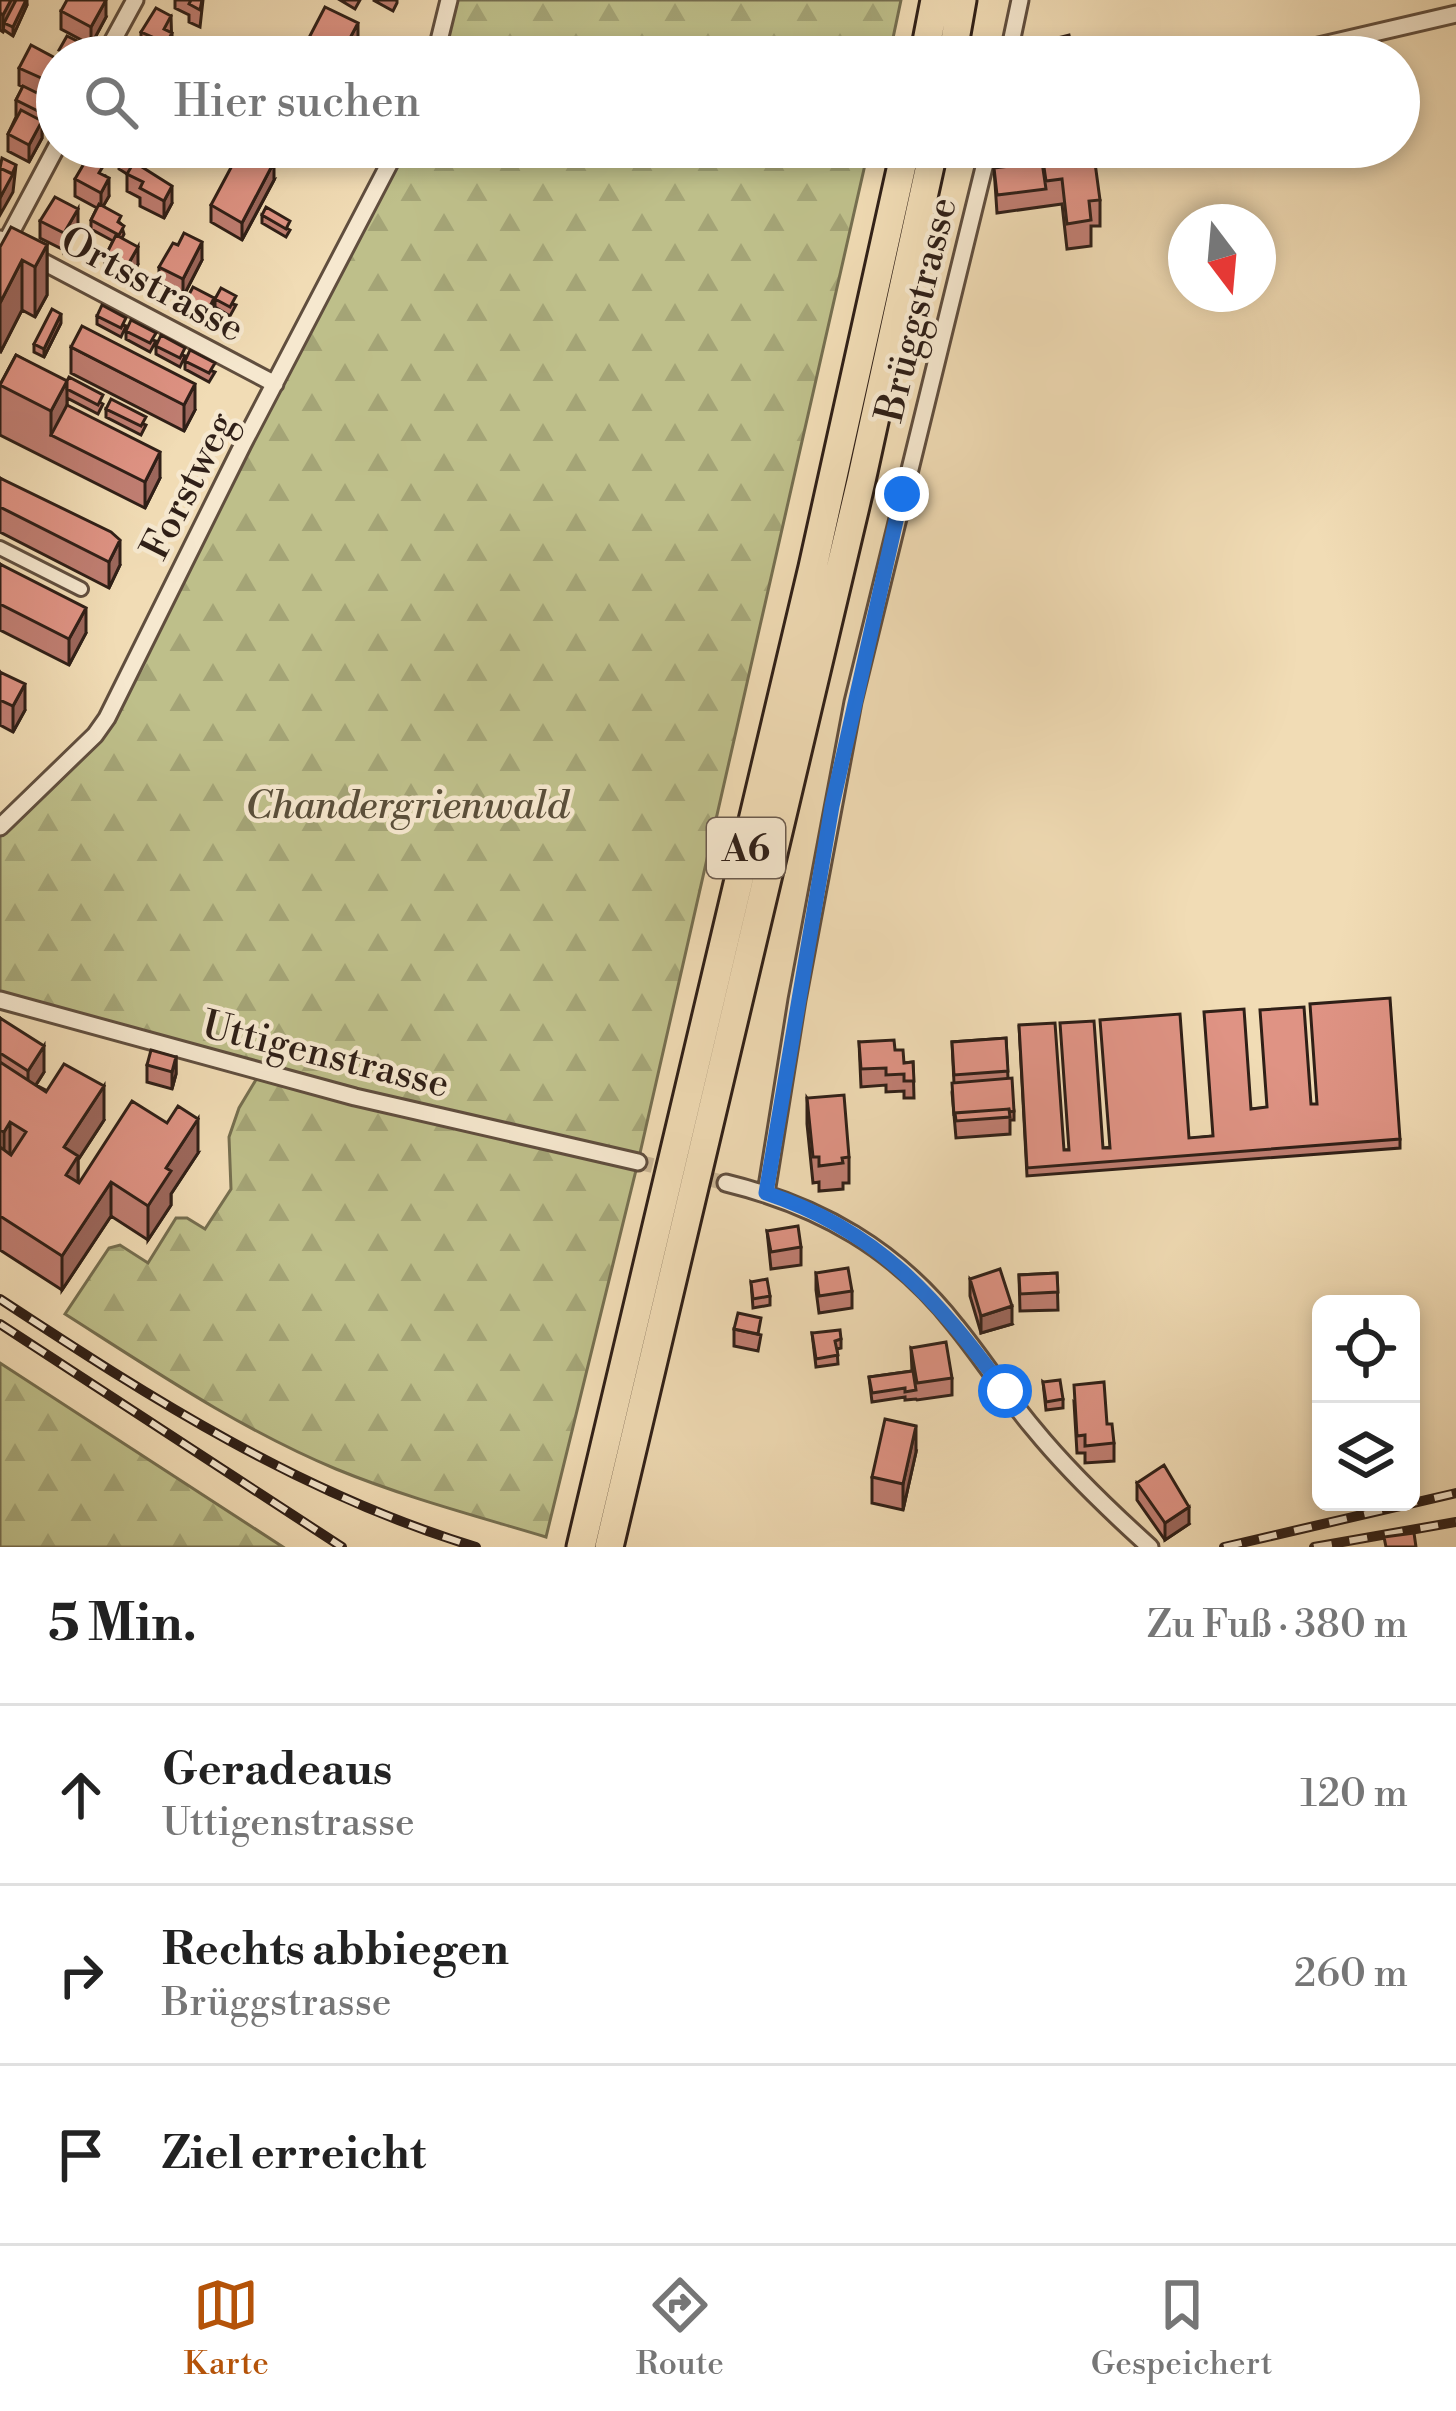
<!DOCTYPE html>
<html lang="de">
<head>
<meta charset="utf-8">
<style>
	:root { --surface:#fff; --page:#f2f2f2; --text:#222; --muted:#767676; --line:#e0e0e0; --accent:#b45309 }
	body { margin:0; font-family:"Libre Bodoni",serif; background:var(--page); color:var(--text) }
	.controls { position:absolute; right:36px; bottom:36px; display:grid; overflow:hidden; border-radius:18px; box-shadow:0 6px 18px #0003 }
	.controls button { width:108px; height:108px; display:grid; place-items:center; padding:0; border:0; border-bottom:3px solid var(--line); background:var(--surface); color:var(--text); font:60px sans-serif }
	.compass { position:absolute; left:1168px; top:204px; width:108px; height:108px; border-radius:50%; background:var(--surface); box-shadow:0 6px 18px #0003; rotate:164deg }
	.stop { position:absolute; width:36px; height:36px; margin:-27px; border:9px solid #1a73e8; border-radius:50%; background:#fff }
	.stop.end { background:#1a73e8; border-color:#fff; box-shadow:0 3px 12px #0008 }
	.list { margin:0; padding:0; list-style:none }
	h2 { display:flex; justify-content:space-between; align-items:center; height:156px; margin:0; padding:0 48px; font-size:51px }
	h2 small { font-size:39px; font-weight:400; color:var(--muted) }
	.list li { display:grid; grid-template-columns:78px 1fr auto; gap:36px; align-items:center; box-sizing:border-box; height:180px; padding:0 48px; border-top:3px solid var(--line) }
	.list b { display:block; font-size:45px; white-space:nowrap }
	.list p { margin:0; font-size:39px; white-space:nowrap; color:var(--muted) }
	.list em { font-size:39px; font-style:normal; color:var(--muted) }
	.icon { flex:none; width:66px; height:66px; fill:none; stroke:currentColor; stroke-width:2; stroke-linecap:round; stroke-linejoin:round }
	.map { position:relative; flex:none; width:1456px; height:1547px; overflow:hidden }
	.search { position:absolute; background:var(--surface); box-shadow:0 6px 18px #0003; left:36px; right:36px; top:36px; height:132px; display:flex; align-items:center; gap:30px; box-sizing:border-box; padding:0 42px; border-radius:66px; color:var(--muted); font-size:45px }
	.sheet { height:696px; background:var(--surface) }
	nav { display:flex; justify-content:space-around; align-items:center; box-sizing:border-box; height:168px; border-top:3px solid var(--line); background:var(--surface); font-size:33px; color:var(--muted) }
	nav a { display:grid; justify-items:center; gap:6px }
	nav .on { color:var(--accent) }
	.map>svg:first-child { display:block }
	.forest { fill:url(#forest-firs); stroke:#766f50; stroke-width:3 }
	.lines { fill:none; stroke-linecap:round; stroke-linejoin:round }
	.minor-tunnel { stroke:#cab695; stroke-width:15; stroke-dasharray:15 8; stroke-linecap:butt }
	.pedestrian-casing { stroke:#604e3e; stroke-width:18 }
	.minor-casing { stroke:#604e3e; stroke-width:21 }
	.motorway-casing { stroke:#2f1f17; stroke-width:33 }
	.pedestrian { stroke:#f6e8cf; stroke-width:12 }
	.minor { stroke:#f6e8cf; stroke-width:15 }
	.motorway { stroke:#f1dcb5; stroke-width:27 }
	.rail-casing { stroke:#2f1f17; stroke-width:10 }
	.rail { stroke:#f6e8cf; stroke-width:6; stroke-dasharray:18; stroke-linecap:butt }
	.wall { fill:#c07e72; stroke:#2f1f17; stroke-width:3 }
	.shaded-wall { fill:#9c675c; stroke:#2f1f17; stroke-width:3 }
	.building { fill:#df9384; stroke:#2f1f17; stroke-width:3 }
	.route { stroke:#1a73e8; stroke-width:15 }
	.labels { text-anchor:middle; stroke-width:9; stroke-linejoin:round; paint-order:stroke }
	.shield { fill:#f6e8cf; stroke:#6b5b4e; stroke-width:3 }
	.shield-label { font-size:36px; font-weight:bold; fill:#2f1f17 }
	.street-label { font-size:39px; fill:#2f1f17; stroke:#f6e8cf }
	.park-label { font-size:39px; font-style:italic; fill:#5a4f3a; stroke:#f6e8cf }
</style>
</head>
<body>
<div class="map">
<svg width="1456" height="1547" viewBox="0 0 1456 1547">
	<defs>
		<pattern id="forest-firs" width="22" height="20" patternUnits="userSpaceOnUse" patternTransform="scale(3)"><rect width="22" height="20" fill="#bebf8a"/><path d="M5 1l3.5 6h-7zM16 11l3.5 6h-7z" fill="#a4a476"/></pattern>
	</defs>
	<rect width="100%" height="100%" fill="#f1dcb5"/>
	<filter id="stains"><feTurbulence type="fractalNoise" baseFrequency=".00167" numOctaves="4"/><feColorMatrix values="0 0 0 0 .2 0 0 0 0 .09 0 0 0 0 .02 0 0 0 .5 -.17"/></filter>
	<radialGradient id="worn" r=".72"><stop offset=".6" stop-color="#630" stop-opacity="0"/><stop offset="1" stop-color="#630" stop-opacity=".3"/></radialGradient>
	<path class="forest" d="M449,0H901L889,57H435Z
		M398,147H869L638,1162L546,1537C476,1516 404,1497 336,1469C240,1429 153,1370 65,1314L109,1248L120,1245L148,1263L176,1218H187L205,1229L231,1189L229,1137L239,1108L260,1073L0,1000V827L95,736Z
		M0,1363L283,1547H0Z"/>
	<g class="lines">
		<path class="minor-tunnel" d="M638,1162L726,1183"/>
		<g class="pedestrian-casing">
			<path id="pedestrian" d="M0,548L81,589"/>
		</g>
		<g class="minor-casing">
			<path id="minor" d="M104,57L135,0
				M435,57L449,0
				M1008,57L1020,0
				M1271,57L1456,14
				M0,239L275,384
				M6,242L57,146
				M0,827L95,735L107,718L243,444L398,147
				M0,1000L355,1097L638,1162
				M726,1183C820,1206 896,1249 956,1326C983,1359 1006,1396 1034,1429C1069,1472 1109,1510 1150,1547
				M766,1193L797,1000L853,702L989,147"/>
		</g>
		<g class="motorway-casing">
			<path id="motorway" d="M924,57L935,0
				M952,57L962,0
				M581,1547L813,567L906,147
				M609,1547L861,481L934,147"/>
		</g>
		<use href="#pedestrian" class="pedestrian"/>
		<use href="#minor" class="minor"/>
		<use href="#motorway" class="motorway"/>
		<g class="rail-casing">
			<path id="rail" d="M0,1299C152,1399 301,1494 476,1547
				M0,1324L342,1547
				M1224,1547L1456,1493
				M1314,1547L1456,1522"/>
		</g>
		<use href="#rail" class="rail"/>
	</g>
	<path class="wall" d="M0,0H15V2L27,0V5L13,36L4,30L3,32L0,30Z
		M175,0H203L200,27L189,22V15L175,8Z
		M340,0H360L355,9Z
		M373,0H397V3L393,11Z
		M61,11L106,17L91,45L61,29Z
		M171,16L172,50L168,57H147V52L141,49V32Z
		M57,59V102L45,97L47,115L42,126V138L29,162L8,151V134L16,117V100L23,87L19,85V68Z
		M102,147H119L115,154Z
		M271,147H301L294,161Z
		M1042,154L1100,200V226H1091V246L1067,249L1062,204L997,213L994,168L1042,163Z
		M119,161L138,165L172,203L164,218L140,206V198L127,191V174L119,169Z
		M105,176L109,196L103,206L121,224L124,234L122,238L138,264L126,286L105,274V257L113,241L91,229V220L97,208L75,196V179Z
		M274,180L242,240L211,222V205Z
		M262,215L290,230L286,237L262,223Z
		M40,221L78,226L64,250L40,238Z
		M47,245V295L35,317L22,310L0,353V247Z
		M178,245L202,260L183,297L159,284V267Z
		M215,299L236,305L230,316L215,307Z
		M185,302L214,307L207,322L185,310Z
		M97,316L126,326L121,337L97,324Z
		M61,323L44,357L34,352V344Z
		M126,331L156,341L150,352L126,339Z
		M156,346L185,356L180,367L156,354Z
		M71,347L195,410L184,431L71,373Z
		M16,355L103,404L98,414L67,398V405L160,478L145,508L0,435V385Z
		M185,361L215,372L209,382L185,369Z
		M106,409L146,425L141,435L106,417Z
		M0,478L120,565L109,588L0,532Z
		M0,564L86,633L69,665L0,630Z
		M0,672L25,710L13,732L0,725Z
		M0,1018L44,1072L36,1085L104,1120L78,1160V1183L198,1153L171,1194V1205L148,1240L111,1216L62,1290L0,1250Z
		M1019,1025L1064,1150L1103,1148L1213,1136L1251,1109L1311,1104L1400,1139V1148L1027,1176Z
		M1006,1038L1008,1078L1014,1111V1120H1010V1134L956,1138L952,1092L954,1083L952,1042Z
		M859,1042L895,1050L904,1063L913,1062L914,1098H904V1091L886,1092V1085L861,1087Z
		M176,1057V1074L172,1089L147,1082V1065Z
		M807,1098L849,1157V1183H843V1189L819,1191V1182L813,1183L807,1124Z
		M767,1231L801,1247V1265L771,1269Z
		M816,1273L852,1291V1308L819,1313L816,1290Z
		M1057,1273L1058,1310L1020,1311L1019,1275Z
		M970,1279L1012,1324L981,1333L970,1296Z
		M751,1282L770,1296V1305L753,1308Z
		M734,1329L761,1335L758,1351L734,1346Z
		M812,1333L841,1339V1348L837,1349L838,1364L816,1367Z
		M911,1348L952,1378V1395L917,1400L916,1399L905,1400V1397L872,1402L869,1377L912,1371Z
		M1043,1382L1063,1399V1408L1046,1410Z
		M1074,1402L1107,1424L1114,1443V1461L1085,1463V1453H1077Z
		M916,1452L903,1510L872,1503V1477Z
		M1137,1483L1189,1524L1165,1540L1137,1500Z"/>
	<path class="shaded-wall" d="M11,0H15V9L4,23L3,32V15Z
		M26,0L27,5L13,36V27Z
		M106,0V17L91,45V27Z
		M358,23V40L349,57H340Z
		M172,33V50L168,57H161V53Z
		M47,98V115L42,126V138L29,162V145L40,124V112Z
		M294,147H301L294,161Z
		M274,162V180L242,240V223Z
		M16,165L13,192L0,215V198Z
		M109,178V196L101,210V193Z
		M172,186V203L164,218V201Z
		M78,209V226L64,250V233Z
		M202,242V260L183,297V279Z
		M47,245V295L35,317V267Z
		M138,247V264L126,286V268Z
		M22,260V310L0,353V303Z
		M214,298V307L207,322V313Z
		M61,314V323L44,357V349Z
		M67,381V430L51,435V411Z
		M195,384V410L184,431V405Z
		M160,452V478L145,508V482Z
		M120,540V565L109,588V562Z
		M86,608V633L69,665V639Z
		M25,684V710L13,732V706Z
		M44,1046V1072L28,1097V1071Z
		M176,1057V1074L172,1089V1072Z
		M104,1086V1120L78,1160V1190L66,1209L64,1147Z
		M198,1119V1153L171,1194V1205L148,1240V1206L166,1168Z
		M10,1122V1156L4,1166V1132Z
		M111,1182V1216L62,1290V1256Z
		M1012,1306V1324L981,1333V1316Z
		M916,1426V1452L903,1510V1484Z
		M1189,1507V1524L1165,1540V1523Z"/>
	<path class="building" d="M0,0H11L3,15L0,13Z
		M16,0H26L13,27L4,23Z
		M67,0H106L91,27L61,11Z
		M191,0H202L200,10L189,4Z
		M325,7L358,23L340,57H307L301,53Z
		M156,8L171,16L164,29L172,33L161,53L147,45L152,37L141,32Z
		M1069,35L1074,57H1053L1049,40Z
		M67,36L81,43L74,57L59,50Z
		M31,45L57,59V85L19,68Z
		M23,86L47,98L40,112L16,100Z
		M21,110L42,121L29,145L8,134Z
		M242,147L274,162L242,223L211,205Z
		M1093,148L1100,200L1089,201L1091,220L1067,224L1062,179L1046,181L1042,154Z
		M123,153L138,161L136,164L134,162L131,167L119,161Z
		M89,155L105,163L99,173L109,178L101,193L75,179Z
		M2,158L16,165L12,174L0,168Z
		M134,162L172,186L164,201L140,188L143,182L127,174Z
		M1042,162L1046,189L997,195L994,168Z
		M0,168L13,174L0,198Z
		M55,197L78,209L64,233L40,221Z
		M99,204L121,216L118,222L124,226L119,235L91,220Z
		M266,207L290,221L286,229L262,215Z
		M11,227L47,245L35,267L22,260L0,303V247Z
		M184,233L202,242L183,279L159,267L173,243L178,245Z
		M116,235L138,247L126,268L105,257Z
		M193,287L214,298L207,313L185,302Z
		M221,288L236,296L230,307L215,299Z
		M102,305L126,318L121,328L97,316Z
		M52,309L61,314L44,349L34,344Z
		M131,320L156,333L150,343L126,331Z
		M82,326L195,384L184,405L71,347Z
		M161,335L185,348L180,358L156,346Z
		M190,350L215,363L209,373L185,361Z
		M16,355L67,381L51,411L0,385Z
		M69,377L103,395L98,405L67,389V381L64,387Z
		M111,399L146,417L141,426L106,409Z
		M67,405L160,452L145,482L51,435Z
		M0,478L111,532L120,540L109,562L0,507Z
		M0,564L86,608L69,639L0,604Z
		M0,672L25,684L13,706L0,700Z
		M1390,998L1400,1139L1027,1168L1019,1025L1055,1023L1064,1150H1069L1060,1023L1094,1021L1103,1148H1110L1100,1020L1180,1014L1189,1138L1213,1136L1204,1012L1244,1009L1251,1109L1267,1107L1260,1010L1304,1007L1311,1104H1317L1310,1004Z
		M0,1018L44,1046L28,1071L0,1053Z
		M1006,1038L1008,1071L954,1075L952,1042Z
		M894,1040L895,1050H903L904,1063L913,1062L914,1081H904V1074L886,1075V1068L861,1069L859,1042Z
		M151,1050L176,1057L172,1072L147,1065Z
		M0,1062L46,1092L64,1064L104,1086L64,1147L78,1156L66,1175L79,1183L132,1101L167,1123L178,1106L198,1119L166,1168L171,1171L148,1206L111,1182L62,1256L0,1216V1147L11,1155L26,1132L10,1122L4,1132L0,1130Z
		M1012,1078L1014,1111L1010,1112L1009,1109L955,1113L954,1116L952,1083Z
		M844,1095L849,1157L842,1158L843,1163L819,1166V1157H813L807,1098Z
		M1009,1109L1010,1117L956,1121L955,1113Z
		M798,1226L801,1247L771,1252L767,1231Z
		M848,1268L852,1291L819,1296L816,1273Z
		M1000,1269L1012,1306L981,1316L970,1279Z
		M1057,1273L1058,1292L1020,1294L1019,1275Z
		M767,1279L770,1296L753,1299L751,1282Z
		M738,1313L761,1318L758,1334L734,1329Z
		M840,1330L841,1339L835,1341L838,1355L816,1359L812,1333Z
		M946,1342L952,1378L917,1383L911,1348Z
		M913,1371L916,1390L905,1392V1388L872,1393L869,1377Z
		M1060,1380L1063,1399L1046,1402L1043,1382Z
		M1104,1382L1107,1424H1112L1114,1443L1085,1446V1435L1077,1436L1074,1385Z
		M885,1419L916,1426L903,1484L872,1477Z
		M1164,1465L1189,1507L1165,1523L1137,1483Z
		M1414,1533L1416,1547H1386L1384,1537Z"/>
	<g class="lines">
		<path class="route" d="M902,494L832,806L766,1193C879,1231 936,1298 1005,1391"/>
	</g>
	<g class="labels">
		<rect class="shield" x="707" y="818" width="78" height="60" rx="9"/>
		<g class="shield-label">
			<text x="746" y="861">A6</text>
		</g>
		<g class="street-label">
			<text transform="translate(153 283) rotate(28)" y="14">Ortsstrasse</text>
			<text transform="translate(915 309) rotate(-76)" y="14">Brüggstrasse</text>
			<text transform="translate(187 485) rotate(-63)" y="14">Forstweg</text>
			<text transform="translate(326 1053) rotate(14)" y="14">Uttigenstrasse</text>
		</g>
		<g class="park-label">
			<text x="407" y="818">Chandergrienwald</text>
		</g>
	</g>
	<rect width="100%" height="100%" filter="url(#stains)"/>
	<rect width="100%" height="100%" fill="url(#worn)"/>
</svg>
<div class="controls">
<button><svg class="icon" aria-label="locate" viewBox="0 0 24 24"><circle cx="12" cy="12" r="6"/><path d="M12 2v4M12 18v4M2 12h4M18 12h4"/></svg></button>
<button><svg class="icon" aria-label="layers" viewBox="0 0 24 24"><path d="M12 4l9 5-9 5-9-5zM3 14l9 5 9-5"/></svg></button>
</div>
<svg class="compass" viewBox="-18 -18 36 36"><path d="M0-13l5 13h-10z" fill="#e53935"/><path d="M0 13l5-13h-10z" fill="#767676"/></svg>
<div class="stop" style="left:1005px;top:1391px"></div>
<div class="stop end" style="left:902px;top:494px"></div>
<div class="search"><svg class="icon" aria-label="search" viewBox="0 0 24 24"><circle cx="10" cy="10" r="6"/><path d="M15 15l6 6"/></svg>Hier suchen</div>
</div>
<section class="sheet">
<h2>5 Min.<small>Zu Fuß · 380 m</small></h2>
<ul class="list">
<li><svg class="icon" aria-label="ahead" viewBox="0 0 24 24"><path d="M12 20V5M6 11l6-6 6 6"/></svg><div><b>Geradeaus</b><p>Uttigenstrasse</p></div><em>120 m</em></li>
<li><svg class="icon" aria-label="right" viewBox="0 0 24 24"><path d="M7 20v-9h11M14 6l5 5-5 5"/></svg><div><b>Rechts abbiegen</b><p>Brüggstrasse</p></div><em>260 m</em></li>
<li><svg class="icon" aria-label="arrive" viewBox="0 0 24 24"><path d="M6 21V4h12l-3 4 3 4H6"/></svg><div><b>Ziel erreicht</b></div></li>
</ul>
</section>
<nav>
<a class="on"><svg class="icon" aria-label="map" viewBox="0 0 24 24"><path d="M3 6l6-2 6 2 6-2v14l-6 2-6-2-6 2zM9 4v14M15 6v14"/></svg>Karte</a>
<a><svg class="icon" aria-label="directions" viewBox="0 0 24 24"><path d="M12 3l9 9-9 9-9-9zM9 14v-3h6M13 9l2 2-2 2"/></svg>Route</a>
<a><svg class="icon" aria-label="saved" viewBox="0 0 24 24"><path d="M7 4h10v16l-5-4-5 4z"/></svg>Gespeichert</a>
</nav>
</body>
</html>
